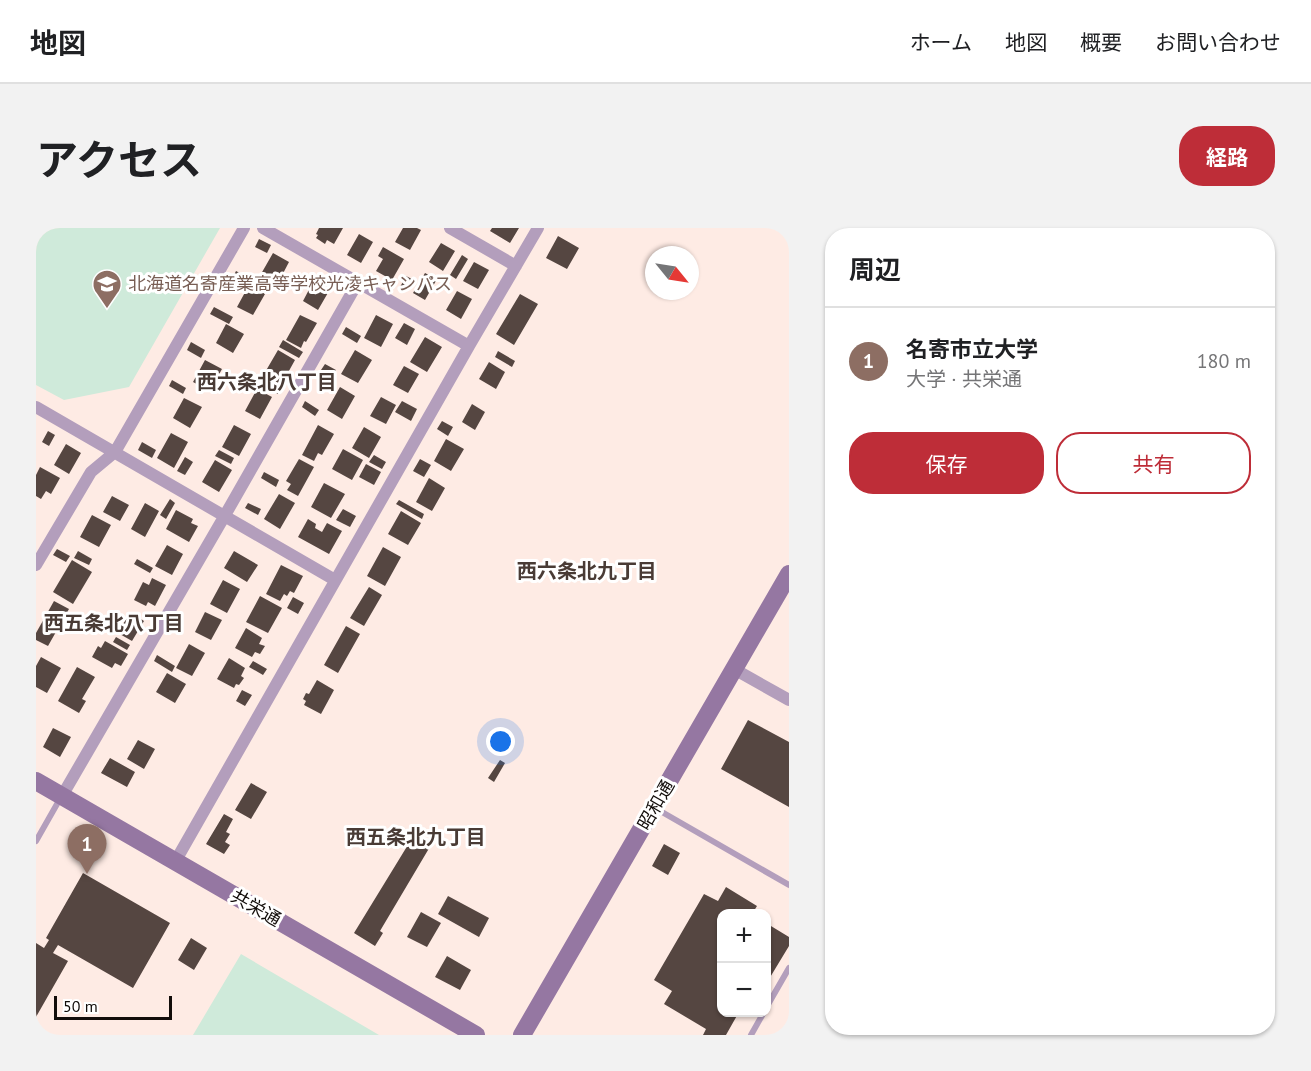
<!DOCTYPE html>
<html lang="ja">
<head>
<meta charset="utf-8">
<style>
	:root { --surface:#fff; --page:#f2f2f2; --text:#202124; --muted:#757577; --line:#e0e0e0; --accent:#be2d38 }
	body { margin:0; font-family:"PT Sans","Noto Sans JP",sans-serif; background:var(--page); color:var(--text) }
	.controls { position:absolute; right:18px; bottom:18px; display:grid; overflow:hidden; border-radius:12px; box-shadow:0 2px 4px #0004 }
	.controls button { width:54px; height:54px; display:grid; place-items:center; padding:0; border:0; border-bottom:2px solid var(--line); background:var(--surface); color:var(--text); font:30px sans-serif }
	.compass { position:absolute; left:609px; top:18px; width:54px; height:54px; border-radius:50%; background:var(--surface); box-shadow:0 2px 4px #0004; rotate:120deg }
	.scale { position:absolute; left:18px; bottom:15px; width:118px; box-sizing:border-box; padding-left:6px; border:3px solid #120d0a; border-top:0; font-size:16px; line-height:21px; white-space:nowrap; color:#120d0a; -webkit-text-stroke:4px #fff; paint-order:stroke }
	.you { position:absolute; left:465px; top:514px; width:21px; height:21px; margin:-15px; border:4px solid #fff; border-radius:50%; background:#1a73e8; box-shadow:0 0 0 9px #1a73e833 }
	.badge { display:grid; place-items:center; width:39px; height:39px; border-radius:50%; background:var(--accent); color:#fff; font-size:20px; font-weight:700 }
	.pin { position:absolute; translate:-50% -50px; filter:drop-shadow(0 2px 3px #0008) }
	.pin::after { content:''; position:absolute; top:32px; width:21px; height:18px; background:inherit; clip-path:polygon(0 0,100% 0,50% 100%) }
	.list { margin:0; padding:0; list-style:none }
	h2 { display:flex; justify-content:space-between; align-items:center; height:78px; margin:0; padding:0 24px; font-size:26px }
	h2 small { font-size:20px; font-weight:400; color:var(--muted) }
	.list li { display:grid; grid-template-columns:39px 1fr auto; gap:18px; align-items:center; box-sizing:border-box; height:108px; padding:0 24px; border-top:2px solid var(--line) }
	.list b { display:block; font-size:22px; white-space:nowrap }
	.list p { margin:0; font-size:20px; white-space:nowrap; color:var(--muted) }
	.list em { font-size:20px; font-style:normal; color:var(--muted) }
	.actions { display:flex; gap:12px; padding:18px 24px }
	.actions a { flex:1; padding:14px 0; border:2px solid var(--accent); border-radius:24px; text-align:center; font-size:21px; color:var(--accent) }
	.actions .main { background:var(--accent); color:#fff }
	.map { position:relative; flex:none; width:753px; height:807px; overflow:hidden; border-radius:24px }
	header { display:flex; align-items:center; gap:36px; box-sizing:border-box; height:84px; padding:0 30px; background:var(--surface); border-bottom:2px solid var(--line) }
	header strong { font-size:28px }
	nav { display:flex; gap:33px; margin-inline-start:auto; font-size:21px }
	.intro { display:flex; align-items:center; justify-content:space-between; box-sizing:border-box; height:144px; padding:0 36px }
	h1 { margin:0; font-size:42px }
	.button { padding:15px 27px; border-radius:24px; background:var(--accent); color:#fff; font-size:21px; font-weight:700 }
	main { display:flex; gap:36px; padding:0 36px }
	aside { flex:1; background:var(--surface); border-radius:24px; box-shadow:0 2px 4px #0004 }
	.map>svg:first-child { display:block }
	.green { fill:#cfeada }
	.building { fill:#554641 }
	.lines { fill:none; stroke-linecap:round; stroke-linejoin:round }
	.lane { stroke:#b39ebc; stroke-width:6 }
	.street { stroke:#b39ebc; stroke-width:12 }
	.secondary { stroke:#9577a2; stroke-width:18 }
	.labels { text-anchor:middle; stroke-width:6; stroke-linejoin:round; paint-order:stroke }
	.education-label { font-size:18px; fill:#785e54; stroke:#fff; text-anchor:start }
	.street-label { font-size:18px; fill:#120d0a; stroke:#fff }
	.neighbourhood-label { font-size:20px; font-weight:bold; fill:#493b35; stroke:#fff }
</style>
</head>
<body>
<header>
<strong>地図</strong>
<nav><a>ホーム</a><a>地図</a><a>概要</a><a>お問い合わせ</a></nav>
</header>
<div class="intro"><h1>アクセス</h1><a class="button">経路</a></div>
<main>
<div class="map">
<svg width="753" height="807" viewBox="0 0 753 807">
	<rect width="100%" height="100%" fill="#feebe4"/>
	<path class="green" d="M0,0H184L93,159L28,172L0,157Z
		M205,726L343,807H344H157Z"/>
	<path class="building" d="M283,0H307L298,16L291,12L289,16L280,10L282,7L280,6Z
		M367,0H381L385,2L374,22L359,14Z
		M456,0H483L474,15L454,3Z
		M323,6L337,14L325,35L311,27Z
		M522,8L543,20L531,41L510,30Z
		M223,11L235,17L231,25L219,19Z
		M405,15L419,23L407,43L393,34Z
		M347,19L368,31L356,52L340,43L347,31L342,28Z
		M237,25L253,34L242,55L225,46Z
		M426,27L432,31L420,51L414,47Z
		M438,34L453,42L442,61L427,53Z
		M200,43L213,50L210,56L197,49Z
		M389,45L401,51L389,72L377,65Z
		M370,48L376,51L369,64L363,61Z
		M277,54L293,63L282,82L267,73Z
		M213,57L229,66L217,87L201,79Z
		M421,63L436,71L425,91L410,82Z
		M484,66L502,76L478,117L460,106Z
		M178,79L197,89L193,96L174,86Z
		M264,87L281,95L270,114L268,113L265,120L250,112Z
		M340,87L357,96L345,119L328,110Z
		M368,95L379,101L371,117L359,110Z
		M190,96L208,106L197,125L180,115Z
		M310,99L325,108L321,115L306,106Z
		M389,109L406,119L391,144L374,134Z
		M247,112L267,124L263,130L243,119Z
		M155,114L169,122L165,130L151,122Z
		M242,122L259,132L249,150L246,149L242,155L228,146Z
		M319,122L336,132L322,155L305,146Z
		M462,123L479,133L476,139L459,129Z
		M169,132L186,141L174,163L157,154Z
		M453,134L469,144L460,161L443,151Z
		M289,136L300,142L296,149L285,142Z
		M368,138L383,146L372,165L357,157Z
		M228,149L246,160L242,166L224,156Z
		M136,152L150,160L147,166L133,158Z
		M304,159L319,168L306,191L291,182Z
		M221,161L236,169L224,191L209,183Z
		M345,169L360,177L350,196L334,188Z
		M148,170L166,179L154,200L137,190Z
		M269,173L283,182L279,188L266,179Z
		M366,173L381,181L375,193L359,184Z
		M436,176L449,184L439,202L426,194Z
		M406,193L417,199L412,208L401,201Z
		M198,197L215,206L203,228L186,219Z
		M282,197L298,206L286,227L282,225L278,233L266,227Z
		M328,199L345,209L333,230L316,220Z
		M12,203L19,207L13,218L6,214Z
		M135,205L152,214L138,240L121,230Z
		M410,211L428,221L415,243L398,233Z
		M106,214L120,222L116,230L102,222Z
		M30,216L45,225L33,246L18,237Z
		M307,221L327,232L316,252L296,241Z
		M183,222L198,230L195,236L179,228Z
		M338,227L350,234L346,241L333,234Z
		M149,229L157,234L149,247L141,243Z
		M263,231L278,239L262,268L251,262L255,256L250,253Z
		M384,231L395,237L388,249L377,243Z
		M179,232L196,242L183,264L166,254Z
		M330,236L345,244L338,257L323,249Z
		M4,239L24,250L15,266L10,263L5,271L0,268V247Z
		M228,244L243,252L240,259L225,250Z
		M393,250L409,260L396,283L380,274Z
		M288,255L309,266L295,290L275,279Z
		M243,266L259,275L244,301L228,291Z
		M76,268L93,277L84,293L67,284Z
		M134,271L139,275L130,291L124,287Z
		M363,272L388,286L386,291L360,276Z
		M109,275L123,283L109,309L95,301Z
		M212,275L225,281L222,287L209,280Z
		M307,281L320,288L314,299L300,292Z
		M140,282L157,291L155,295L162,298L153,314L130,301Z
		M365,283L385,295L372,317L352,306Z
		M56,287L75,297L63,319L44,309Z
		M272,291L280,296L279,300L286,304L291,295L306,303L293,326L262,309Z
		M131,317L147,326L136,347L119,338Z
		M347,319L365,329L349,358L331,348Z
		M21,321L34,328L30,334L17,327Z
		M42,323L56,331L53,337L38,330Z
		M198,323L222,337L211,354L188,340Z
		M101,331L117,340L114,345L98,336Z
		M36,332L56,344L37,376L17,364Z
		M245,337L267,348L258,365L254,363L251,368L248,366L244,373L230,366Z
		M116,350L130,357L119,378L112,374L110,378L98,372L107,354L113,357Z
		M187,352L204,361L191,385L174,376Z
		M333,359L346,367L328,398L314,390Z
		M224,368L246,380L232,405L210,394Z
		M257,369L268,375L262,386L251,380Z
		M18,373L33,381L12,418L0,412V405Z
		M94,384L108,393L96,413L82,405Z
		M169,384L186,392L175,412L159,404Z
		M310,398L324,406L302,445L288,437Z
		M210,400L226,410L223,416L229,418L224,426L219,424L216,429L199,420Z
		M80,409L94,417L91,422L77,414Z
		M69,413L92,426L85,438L79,435L76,440L56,429L62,418L65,420Z
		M153,416L169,425L156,448L140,440Z
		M121,427L139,438L136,444L118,433Z
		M5,429L25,440L11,465L0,459V438Z
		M193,430L209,440L205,448L208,450L203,457L200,456L198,460L181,451Z
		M217,433L231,441L227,447L213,439Z
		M41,439L59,449L46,471L50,473L43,485L22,473Z
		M131,445L150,456L139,475L120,464Z
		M281,452L298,462L285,486L268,477L270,473L267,471L270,465L273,466Z
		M206,462L216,467L209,478L200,473Z
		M712,492L753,514V579L685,541Z
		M17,500L35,509L24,529L7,519Z
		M102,512L119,521L108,541L91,531Z
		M74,530L99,544L91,559L65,545Z
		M464,532L469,535L458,554L452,550Z
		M215,555L231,564L215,591L199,582Z
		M188,586L197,591L190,604L194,606L189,614L194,617L188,626L170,616Z
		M378,607L395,617L344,703L347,705L339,718L318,705Z
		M628,616L644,625L632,647L616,638Z
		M47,645L134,695L97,760L22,717L17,725L32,733L0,789V715L8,720L13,712L10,710Z
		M690,659L721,678L716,686H686V784H703L690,807H667L670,801L628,776L636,763L618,752L668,666L682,673Z
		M412,668L453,690L443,709L402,686Z
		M385,684L405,695L391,719L371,709Z
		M730,695L753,709V718L730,756Z
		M155,710L171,720L158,742L142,732Z
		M411,728L435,742L424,762L399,749Z"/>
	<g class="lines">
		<path class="lane" d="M619,580L753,657
			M0,613L25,569
			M730,780L753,740
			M715,807L728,784"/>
		<path class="street" d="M227,0L433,118L502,0
			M414,0L480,38
			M0,179L299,352
			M0,337L55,244L79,224L208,0
			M698,441L753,472
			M26,568L188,289L322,54
			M139,634L433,118"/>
		<path class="secondary" d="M0,553L440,807
			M486,807L753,346"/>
	</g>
	<defs>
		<g id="school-pin" transform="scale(1.5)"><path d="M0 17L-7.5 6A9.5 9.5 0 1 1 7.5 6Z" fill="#8d6e63" stroke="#fff"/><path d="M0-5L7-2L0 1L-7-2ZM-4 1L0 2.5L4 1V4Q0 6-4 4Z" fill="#fff"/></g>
	</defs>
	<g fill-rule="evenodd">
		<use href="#school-pin" x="71" y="56"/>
	</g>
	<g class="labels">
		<g class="education-label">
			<text x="92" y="62">北海道名寄産業高等学校光凌キャンパス</text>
		</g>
		<g class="street-label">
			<text transform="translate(620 577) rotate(-60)" y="6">昭和通</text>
			<text transform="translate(220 680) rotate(30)" y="6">共栄通</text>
		</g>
		<g class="neighbourhood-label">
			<text x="231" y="161">西六条北八丁目</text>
			<text x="551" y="350">西六条北九丁目</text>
			<text x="78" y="402">西五条北八丁目</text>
			<text x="380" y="616">西五条北九丁目</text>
		</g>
	</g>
</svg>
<div class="controls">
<button>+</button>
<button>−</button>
</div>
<svg class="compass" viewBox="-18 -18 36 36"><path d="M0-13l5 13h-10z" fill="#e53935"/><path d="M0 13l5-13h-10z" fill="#757577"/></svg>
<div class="scale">50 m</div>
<div class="you"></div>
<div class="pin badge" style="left:51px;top:646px;background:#8d6e63">1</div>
</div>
<aside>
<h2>周辺<small></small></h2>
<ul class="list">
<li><span class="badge" style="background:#8d6e63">1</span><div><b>名寄市立大学</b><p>大学 · 共栄通</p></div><em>180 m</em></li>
</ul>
<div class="actions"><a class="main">保存</a><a>共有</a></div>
</aside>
</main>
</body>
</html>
